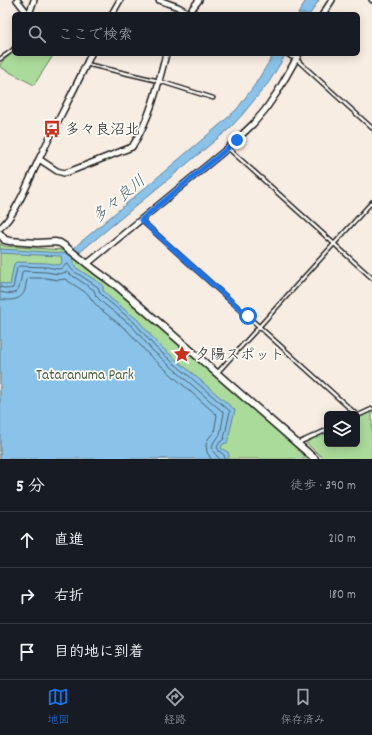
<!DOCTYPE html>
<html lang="ja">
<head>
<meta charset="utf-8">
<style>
	:root { --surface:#171b24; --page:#20242c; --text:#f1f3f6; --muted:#9ea1a6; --line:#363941; --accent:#1a73e8 }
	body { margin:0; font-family:Dekko,"Klee One",sans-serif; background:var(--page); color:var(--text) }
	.controls { position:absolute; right:12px; bottom:12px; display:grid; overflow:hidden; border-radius:6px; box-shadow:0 2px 10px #0003 }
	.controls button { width:36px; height:36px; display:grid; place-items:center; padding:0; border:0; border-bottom:1px solid var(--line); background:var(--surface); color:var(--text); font:20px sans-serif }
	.stop { position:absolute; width:12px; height:12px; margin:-9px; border:3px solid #1a73e8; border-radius:50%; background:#fff }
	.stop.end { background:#1a73e8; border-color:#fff; box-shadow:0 1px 4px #0008 }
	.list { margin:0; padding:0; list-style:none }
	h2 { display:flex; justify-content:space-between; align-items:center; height:52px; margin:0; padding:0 16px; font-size:17px }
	h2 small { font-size:13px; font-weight:400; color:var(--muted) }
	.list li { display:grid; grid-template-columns:26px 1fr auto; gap:12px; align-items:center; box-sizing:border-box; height:56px; padding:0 16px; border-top:1px solid var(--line) }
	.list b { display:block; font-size:15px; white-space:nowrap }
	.list em { font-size:13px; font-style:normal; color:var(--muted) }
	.icon { flex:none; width:22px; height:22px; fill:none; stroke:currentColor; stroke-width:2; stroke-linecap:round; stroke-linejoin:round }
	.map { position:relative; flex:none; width:372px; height:459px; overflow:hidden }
	.search { position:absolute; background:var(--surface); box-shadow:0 2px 10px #0003; left:12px; right:12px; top:12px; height:44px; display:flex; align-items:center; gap:10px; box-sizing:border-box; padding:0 14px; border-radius:6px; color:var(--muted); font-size:15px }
	.sheet { height:220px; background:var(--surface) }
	nav { display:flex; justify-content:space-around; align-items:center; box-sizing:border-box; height:56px; border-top:1px solid var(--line); background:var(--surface); font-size:11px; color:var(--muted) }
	nav a { display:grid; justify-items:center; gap:2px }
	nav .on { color:var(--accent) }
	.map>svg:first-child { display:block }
	.green { fill:#abdb9b; stroke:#647c5c }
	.water { fill:#8ac3e9; stroke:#5e8097 }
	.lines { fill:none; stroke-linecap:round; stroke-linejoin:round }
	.shore { stroke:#485f6e; stroke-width:1 }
	.service-casing { stroke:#1c1c1c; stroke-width:5.5 }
	.minor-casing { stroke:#1c1c1c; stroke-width:8 }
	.tertiary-casing { stroke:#1c1c1c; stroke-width:9 }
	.service { stroke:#fdfcf7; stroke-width:2.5 }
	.minor { stroke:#fdfcf7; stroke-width:5 }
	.tertiary { stroke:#fdfcf7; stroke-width:6 }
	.route { stroke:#1a73e8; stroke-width:5 }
	.labels { text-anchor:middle; stroke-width:3.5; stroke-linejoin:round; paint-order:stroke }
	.poi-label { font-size:15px; fill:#1c1c1c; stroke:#fdfcf7; text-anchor:start }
	.park-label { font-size:15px; fill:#4e5f48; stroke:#fdfcf7 }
	.water-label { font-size:16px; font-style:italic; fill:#485f6e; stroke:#fdfcf7 }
</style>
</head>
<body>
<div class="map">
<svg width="372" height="459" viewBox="0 0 372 459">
	<rect width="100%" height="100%" fill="#f8ede3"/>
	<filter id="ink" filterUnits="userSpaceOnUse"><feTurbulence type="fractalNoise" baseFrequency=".025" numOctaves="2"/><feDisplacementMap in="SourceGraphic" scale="8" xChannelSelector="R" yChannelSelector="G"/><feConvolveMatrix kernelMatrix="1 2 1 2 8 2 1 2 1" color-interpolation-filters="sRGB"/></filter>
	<g filter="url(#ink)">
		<path class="green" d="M14,51V54H54L34,85L0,67V64Z
			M0,243L4,246L64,250L68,251L118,290L311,459H0Z
			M372,411V459H324L305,442L327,432V444H357V418Z"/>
		<path class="water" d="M306,0H319L310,14H298Z
			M274,54H286L269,82L242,115L229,129L74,257C73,261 72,263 75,267L103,285V290L110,298L138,320L158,344L235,410L227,443L223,444L221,447L222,449L228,452L229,456L228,459H0V283L10,285L14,264L16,262L47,263L58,265L61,264L62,261L61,256H59L17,254L0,253V249L63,253L69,252L223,122L237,109L254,86Z"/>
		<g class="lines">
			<path class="shore" d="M0,287L9,289L13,288L17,268L19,266L47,267L58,269L63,268L66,264H68L72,270L98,287L100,293L107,300L135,323L155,347L230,411L224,439L220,442L217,447L219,451L224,455L225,459
				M0,292C20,297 19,289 22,273L23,271L46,272L58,274L67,272L94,290L96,296L104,304L132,326L152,350L224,413L220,435L215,440L212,446L214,453L220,459
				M0,299C10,301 21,301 25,290C26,285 26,281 28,278H46L58,280L65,279L88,294L92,300L100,309L128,331L148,354L217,415L214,432L208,439L206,445L207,452L211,459"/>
			<g class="service-casing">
				<path id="service" d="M371,0L372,1
					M0,59L13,50L14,48
					M296,59L372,128
					M86,64L159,81L213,98
					M229,149L372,278
					M141,220L356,414
					M218,372L372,202
					M357,416L372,409
					M298,443L327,430"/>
			</g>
			<g class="minor-casing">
				<path id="minor" d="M17,0L28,14
					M159,0L178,7L190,14
					M29,14L34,0
					M112,14L120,0
					M188,14L199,0
					M323,14L332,0
					M289,54L292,56
					M39,159L57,171L64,173L71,171L132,147C150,119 158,86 166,54
					M0,228C16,215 30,178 39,159C56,124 75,89 91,54
					M87,264L228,148L253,124L265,110L278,91L299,54"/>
			</g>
			<g class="tertiary-casing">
				<path id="tertiary" d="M0,234L5,240L10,241L37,243L55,242L60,243L66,247L95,270L117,286L315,459"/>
			</g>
			<use href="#service" class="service"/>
			<use href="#minor" class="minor"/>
			<use href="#tertiary" class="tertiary"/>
		</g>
	</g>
	<g class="lines" filter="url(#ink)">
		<path class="route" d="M237,140L228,148L182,186L141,220L248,316"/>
	</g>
	<defs>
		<g id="bus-bare" transform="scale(1.38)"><path d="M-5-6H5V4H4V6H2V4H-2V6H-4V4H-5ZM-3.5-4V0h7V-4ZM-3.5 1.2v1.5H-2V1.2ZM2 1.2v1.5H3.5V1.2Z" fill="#c8321e" stroke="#fdfcf7" stroke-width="2.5" paint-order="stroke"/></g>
		<g id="sight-bare" transform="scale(1.38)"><path d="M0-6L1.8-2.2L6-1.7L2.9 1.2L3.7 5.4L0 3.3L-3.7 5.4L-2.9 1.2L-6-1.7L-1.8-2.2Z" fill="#c8321e" stroke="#fdfcf7" stroke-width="2.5" paint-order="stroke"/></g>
	</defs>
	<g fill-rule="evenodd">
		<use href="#bus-bare" x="52" y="129"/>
		<use href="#sight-bare" x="182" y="354"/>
	</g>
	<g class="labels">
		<g class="poi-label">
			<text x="65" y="134">多々良沼北</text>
			<text x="195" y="359">夕陽スポット</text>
		</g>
		<g class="park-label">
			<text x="85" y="379">Tataranuma Park</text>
		</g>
		<g class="water-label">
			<text transform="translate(118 198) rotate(-40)" y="6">多々良川</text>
		</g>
	</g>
</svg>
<div class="controls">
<button><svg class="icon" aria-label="layers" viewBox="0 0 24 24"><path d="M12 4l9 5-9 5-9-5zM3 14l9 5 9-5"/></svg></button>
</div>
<div class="stop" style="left:248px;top:316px"></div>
<div class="stop end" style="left:237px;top:140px"></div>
<div class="search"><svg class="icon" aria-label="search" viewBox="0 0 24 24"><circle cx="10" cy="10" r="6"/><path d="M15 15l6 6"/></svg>ここで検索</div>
</div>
<section class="sheet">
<h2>5 分<small>徒歩 · 390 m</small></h2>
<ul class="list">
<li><svg class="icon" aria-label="ahead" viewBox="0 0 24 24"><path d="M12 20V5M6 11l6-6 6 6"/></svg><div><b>直進</b></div><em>210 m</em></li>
<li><svg class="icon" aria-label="right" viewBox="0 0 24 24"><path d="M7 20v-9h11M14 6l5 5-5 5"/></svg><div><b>右折</b></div><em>180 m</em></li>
<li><svg class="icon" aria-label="arrive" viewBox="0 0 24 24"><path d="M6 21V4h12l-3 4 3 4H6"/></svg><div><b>目的地に到着</b></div></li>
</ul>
</section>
<nav>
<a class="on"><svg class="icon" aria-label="map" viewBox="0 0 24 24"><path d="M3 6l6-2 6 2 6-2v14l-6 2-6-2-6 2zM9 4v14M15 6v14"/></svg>地図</a>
<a><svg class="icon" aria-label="directions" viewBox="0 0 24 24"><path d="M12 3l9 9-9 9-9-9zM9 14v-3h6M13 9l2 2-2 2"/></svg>経路</a>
<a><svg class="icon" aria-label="saved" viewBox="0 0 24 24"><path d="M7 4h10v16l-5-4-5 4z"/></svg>保存済み</a>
</nav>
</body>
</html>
